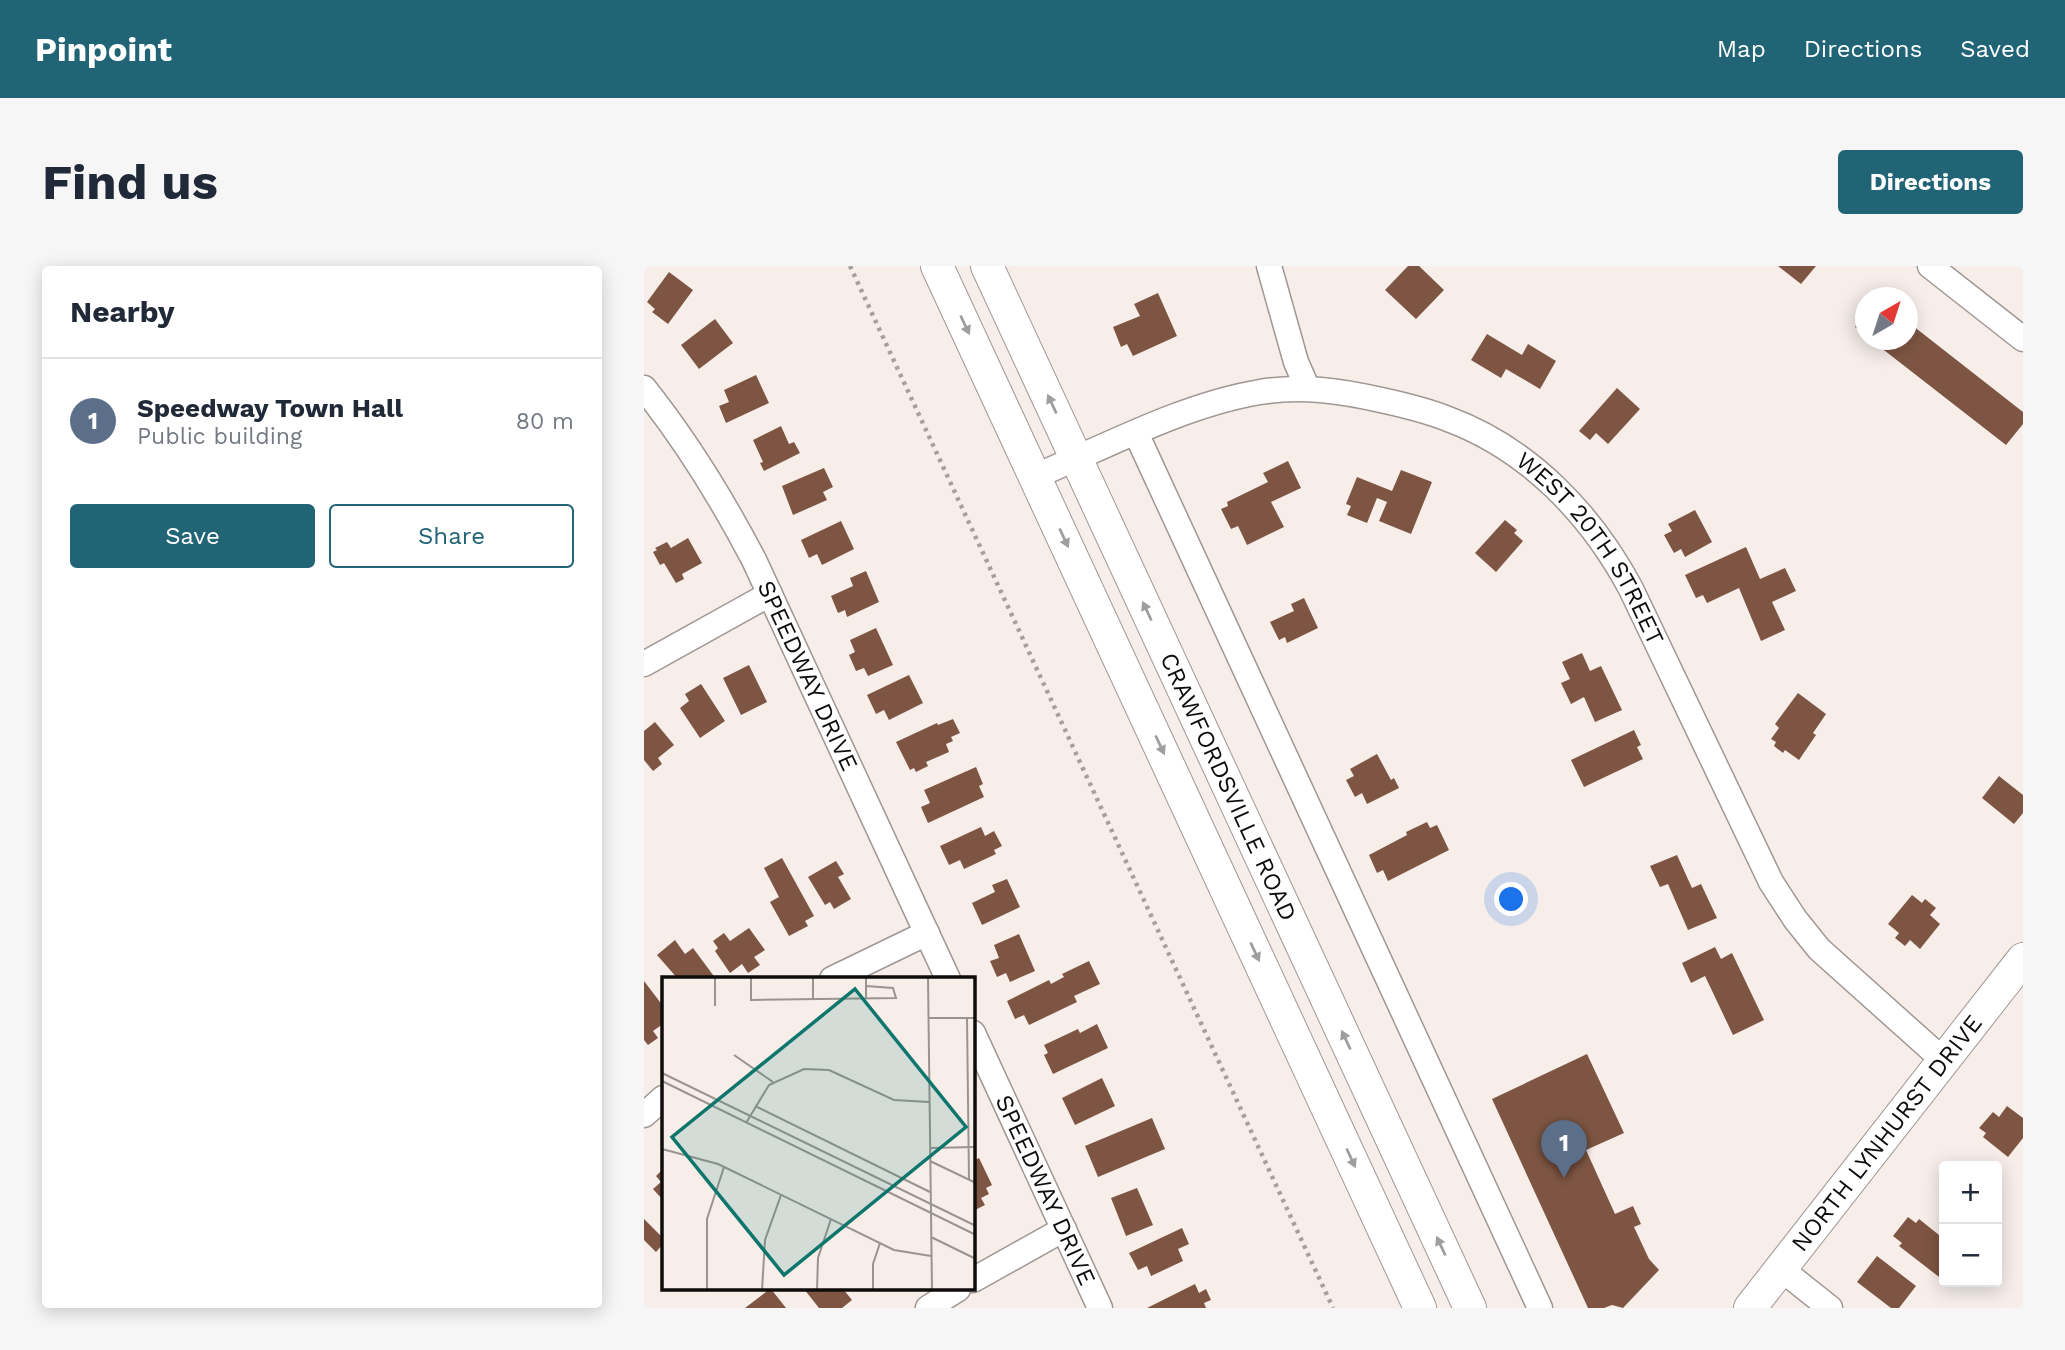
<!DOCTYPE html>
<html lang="en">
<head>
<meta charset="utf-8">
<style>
	:root { --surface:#fff; --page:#f6f6f7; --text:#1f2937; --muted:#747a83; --line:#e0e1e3; --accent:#206476 }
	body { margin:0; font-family:"Work Sans",sans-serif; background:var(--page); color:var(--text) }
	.controls { position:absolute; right:21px; bottom:21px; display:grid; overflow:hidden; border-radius:7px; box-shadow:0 4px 18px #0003 }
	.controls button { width:63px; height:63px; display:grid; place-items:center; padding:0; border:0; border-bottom:2px solid var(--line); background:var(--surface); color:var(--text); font:35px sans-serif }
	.compass { position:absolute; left:1211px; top:21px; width:63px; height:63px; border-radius:50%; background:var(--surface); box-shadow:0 4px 18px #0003; rotate:39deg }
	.you { position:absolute; left:868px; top:634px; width:24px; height:24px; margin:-18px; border:5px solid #fff; border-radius:50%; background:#1a73e8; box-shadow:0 0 0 10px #1a73e833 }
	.badge { display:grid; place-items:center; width:46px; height:46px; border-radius:50%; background:var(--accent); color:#fff; font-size:23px; font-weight:700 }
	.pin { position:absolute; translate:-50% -58px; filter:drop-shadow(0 2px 4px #0008) }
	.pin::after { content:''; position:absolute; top:37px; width:24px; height:21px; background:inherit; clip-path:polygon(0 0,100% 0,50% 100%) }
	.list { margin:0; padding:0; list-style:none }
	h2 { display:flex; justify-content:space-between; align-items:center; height:91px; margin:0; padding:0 28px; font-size:30px }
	h2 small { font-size:23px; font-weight:400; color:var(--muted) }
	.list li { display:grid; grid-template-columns:46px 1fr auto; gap:21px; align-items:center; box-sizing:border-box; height:126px; padding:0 28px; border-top:2px solid var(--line) }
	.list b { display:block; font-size:26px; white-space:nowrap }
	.list p { margin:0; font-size:23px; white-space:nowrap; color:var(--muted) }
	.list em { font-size:23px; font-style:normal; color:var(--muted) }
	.actions { display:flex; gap:14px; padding:21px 28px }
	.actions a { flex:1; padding:16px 0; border:2px solid var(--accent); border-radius:7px; text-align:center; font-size:24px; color:var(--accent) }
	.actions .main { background:var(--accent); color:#fff }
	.map { position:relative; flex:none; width:1379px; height:1042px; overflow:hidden; border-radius:7px }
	header { display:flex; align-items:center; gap:42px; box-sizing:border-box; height:98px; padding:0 35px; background:var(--accent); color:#fff }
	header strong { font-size:33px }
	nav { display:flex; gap:38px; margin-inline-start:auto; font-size:24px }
	.intro { display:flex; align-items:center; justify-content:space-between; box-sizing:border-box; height:168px; padding:0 42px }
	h1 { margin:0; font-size:49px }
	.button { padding:18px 32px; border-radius:7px; background:var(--accent); color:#fff; font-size:24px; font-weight:700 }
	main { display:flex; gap:42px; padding:0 42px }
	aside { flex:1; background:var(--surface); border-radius:7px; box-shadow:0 4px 18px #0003 }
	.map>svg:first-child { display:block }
	.building { fill:#7e5542 }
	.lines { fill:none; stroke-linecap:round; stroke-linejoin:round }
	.minor-casing { stroke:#a09793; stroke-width:27 }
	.major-casing { stroke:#a09793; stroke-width:34 }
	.path { stroke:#a69f9c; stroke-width:4.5; stroke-dasharray:3.5 5; stroke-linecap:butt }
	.minor { stroke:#fff; stroke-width:24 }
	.major { stroke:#fff; stroke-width:32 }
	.oneway { fill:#9f9e9d }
	.labels { text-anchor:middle; stroke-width:7; stroke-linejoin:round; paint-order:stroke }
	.street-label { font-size:24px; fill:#0f0c0b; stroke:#f7eeea }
	.inset-road { fill:none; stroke:#9a9491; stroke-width:2 }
	.view { fill:#0f766e; fill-opacity:0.15; stroke:#0f766e; stroke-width:3.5 }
	.inset-edge { fill:none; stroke:#0f0c0b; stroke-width:3.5 }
</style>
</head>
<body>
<header>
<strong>Pinpoint</strong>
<nav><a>Map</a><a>Directions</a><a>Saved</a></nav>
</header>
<div class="intro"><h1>Find us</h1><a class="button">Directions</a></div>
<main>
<aside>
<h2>Nearby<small></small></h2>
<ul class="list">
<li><span class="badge" style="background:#5c6f8a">1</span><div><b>Speedway Town Hall</b><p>Public building</p></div><em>80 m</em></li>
</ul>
<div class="actions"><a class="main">Save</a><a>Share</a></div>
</aside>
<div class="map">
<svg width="1379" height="1042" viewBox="0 0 1379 1042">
	<rect width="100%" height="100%" fill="#f7eeea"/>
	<path class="building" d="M764,0H775L800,24L772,53L741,24Z
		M1134,0H1172L1157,18Z
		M25,6L49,24L24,58L8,46L11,43L3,36Z
		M514,27L533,70L489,90L483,78L477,81L469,61L496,50L490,38Z
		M1222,47V69L1211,61Z
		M71,53L89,77L55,103L37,79Z
		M1264,56L1379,146V158L1362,179L1227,74H1264Z
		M843,68L878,89L884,78L912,95L896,123L862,103L857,112L827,94Z
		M112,109L125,137L82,157L75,140L85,136L80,124Z
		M973,122L996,143L964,178L952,167L946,174L935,165Z
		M137,160L145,178L150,176L156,187L120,205L116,197L119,196L109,174Z
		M644,195L657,222L627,236L640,261L603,279L594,260L587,263L577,243L584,240L583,236L624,216L619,207Z
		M180,202L189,221L179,226L183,234L149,249L138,220Z
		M757,204L788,216L767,268L735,255L743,236L733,232L723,257L703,249L707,240L702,238L713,211L748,225Z
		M1051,244L1068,276L1041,291L1037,283L1030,287L1020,269L1028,265L1024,258Z
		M861,254L873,264L870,267L879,275L852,306L831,287Z
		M197,255L210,283L178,299L173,288L165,292L157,274Z
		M44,272L58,297L38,308L40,313L32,317L20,297L16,299L9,286L13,284L11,282L23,276L27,282Z
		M1102,281L1116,313L1141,302L1152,325L1128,336L1141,364L1117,375L1095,322L1063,337L1059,329L1052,332L1041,309Z
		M222,305L235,336L203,351L201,344L194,347L187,330L209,320L206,312Z
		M660,332L674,362L643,377L641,371L635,374L626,356L650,345L647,338Z
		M232,362L249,399L224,410L220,402L212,405L205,389L211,386L206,374Z
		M938,387L946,405L957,400L978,444L951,456L940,431L927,438L917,417L926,413L918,396Z
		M105,399L123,436L97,449L79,412Z
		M265,409L279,437L245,454L240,444L232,448L223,429Z
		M57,418L81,455L56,472L36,442L45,435L41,428Z
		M1154,427L1182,448L1169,467L1172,469L1155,494L1141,484L1139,487L1130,480L1132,476L1127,473L1135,462L1131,458Z
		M309,453L316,467L307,471L309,475L302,478L305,486L282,496L284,500L272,506L270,502L266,504L252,476L293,457L294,459Z
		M11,456L30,479L14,492L18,498L9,505L0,494V465Z
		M990,464L997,479L993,481L999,493L940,521L927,494Z
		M733,488L747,514L750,512L755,522L723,538L718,527L711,531L702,514L710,510L706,503Z
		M332,501L339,518L335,520L340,531L284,557L277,541L286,537L280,524Z
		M1355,510L1379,529V547L1370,558L1338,532Z
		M783,556L786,562L793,559L805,584L744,615L739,604L733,607L725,589L763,569L762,566Z
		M337,561L341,570L350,565L358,580L350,584L352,588L320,603L316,594L305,599L296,580Z
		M1033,589L1048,622L1057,618L1073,652L1044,664L1024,618L1016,621L1006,600Z
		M138,592L170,650L161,655L164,660L145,670L126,636L135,631L120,602Z
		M192,595L200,608L194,611L207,633L190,643L186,636L181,639L164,611Z
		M363,613L376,641L338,659L328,637L351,626L348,619Z
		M1268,629L1278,637L1281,633L1292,642L1286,649L1296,658L1276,683L1266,674L1261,680L1251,672L1255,667L1244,658Z
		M105,662L121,684L110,691L116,699L104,707L98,698L86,707L71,685L74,682L69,675L80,667L86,675Z
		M375,668L391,705L366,716L362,707L353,711L346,695L355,692L350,679Z
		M31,674L41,688L49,682L72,713H34L13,689Z
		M1071,681L1077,693L1088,687L1120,754L1089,769L1061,710L1047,717L1038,697Z
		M445,695L456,718L430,730L433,736L385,759L380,749L371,753L363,735L405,714L407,718L420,711L418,708Z
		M0,715L19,740V758L9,765L14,772L4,779L0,774Z
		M453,758L464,782L409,808L400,789L404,787L400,779L434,763L436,767Z
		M943,788L980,867L942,884L971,948L989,940L997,958L990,961L1005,993L1015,1004L979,1042L968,1039L960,1042H944L848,833Z
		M458,812L471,840L431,859L418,832Z
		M1363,840L1379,852V872L1364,891L1339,871L1342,867L1335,862L1349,846L1355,851Z
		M508,852L521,883L454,911L441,880Z
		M335,892L348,919L342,922L345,928L337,932L341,939L329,945V895Z
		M19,903V934L9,923L17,916L12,910Z
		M493,922L509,959L482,970L467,932Z
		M1264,951L1272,957L1275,953L1300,973L1299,1014L1255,980L1258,977L1249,970Z
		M0,953L19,972V978L12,986L0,974Z
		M538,962L545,978L534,983L539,995L507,1010L503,1000L494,1004L485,987Z
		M1233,990L1272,1020L1255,1042H1247L1213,1016Z
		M551,1018L555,1027L562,1023L567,1034L560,1037L562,1042H503Z
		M127,1023L142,1042H101L126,1023Z
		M160,1023H199L208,1034L198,1042H175Z"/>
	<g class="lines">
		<g class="minor-casing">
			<g id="minor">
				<path d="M625,0L652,96L663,121"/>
				<path d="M1286,0L1379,73"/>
				<path id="s1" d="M0,122C43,176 78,233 110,294L304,713"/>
				<path d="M492,167L896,1042"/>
				<path id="s2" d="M392,210C463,180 539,139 616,126C657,119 697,125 737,134C760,139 782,144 804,153C885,183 947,248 987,323L1127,616L1151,653L1175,683L1299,794"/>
				<path d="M0,398L126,328"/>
				<path d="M188,713L283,667"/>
				<path id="s3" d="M329,767L456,1042"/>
				<path d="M0,849L19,832"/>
				<path d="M1137,1003L1186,1042"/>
				<path d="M329,1014L420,963"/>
				<path d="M284,1042L314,1023"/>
			</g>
		</g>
		<g class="major-casing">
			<g id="major">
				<path d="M293,0L776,1042"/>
				<path id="s4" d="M343,0L826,1042"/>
				<path id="s5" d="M1106,1042L1379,693"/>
			</g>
		</g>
		<path class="path" d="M206,0L689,1042"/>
		<use href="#minor" class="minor"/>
		<use href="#major" class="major"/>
	</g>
	<defs><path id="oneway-solid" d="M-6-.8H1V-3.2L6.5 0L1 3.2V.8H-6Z" transform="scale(1.75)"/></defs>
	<g class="oneway">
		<use href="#oneway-solid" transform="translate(321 59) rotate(65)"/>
		<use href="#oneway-solid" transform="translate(408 138) rotate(-115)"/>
		<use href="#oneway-solid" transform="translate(420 272) rotate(65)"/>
		<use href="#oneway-solid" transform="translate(503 345) rotate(-115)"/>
		<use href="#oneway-solid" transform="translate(516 479) rotate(65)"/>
		<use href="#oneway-solid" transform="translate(611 686) rotate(65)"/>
		<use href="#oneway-solid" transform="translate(702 774) rotate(-115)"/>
		<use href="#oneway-solid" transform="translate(707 892) rotate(65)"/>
		<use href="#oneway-solid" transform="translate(797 980) rotate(-115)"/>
	</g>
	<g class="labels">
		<g class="street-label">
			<text dy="8" stroke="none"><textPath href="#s2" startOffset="630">WEST 20TH STREET</textPath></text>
			<text dy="8" stroke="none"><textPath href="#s1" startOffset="332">SPEEDWAY DRIVE</textPath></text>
			<text dy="8" stroke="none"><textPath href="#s4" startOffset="574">CRAWFORDSVILLE ROAD</textPath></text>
			<text dy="8" stroke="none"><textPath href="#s5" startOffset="222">NORTH LYNHURST DRIVE</textPath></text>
			<text dy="8" stroke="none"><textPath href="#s3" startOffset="173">SPEEDWAY DRIVE</textPath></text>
		</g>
	</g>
	<g transform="translate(18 711)">
		<rect width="313" height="313" fill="#f7eeea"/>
		<path class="inset-road" d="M53,0V29M89,0V23L234,21L231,11L204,9M151,0V22M204,0V22M266,0L270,313M266,41H314M305,41L307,203M72,78L111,105M0,96L314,249M0,104L314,258M93,129L268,215M84,146L107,108L142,92L167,93L232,123L267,125M268,171L314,170M0,172L56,187L232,273L269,279M268,184L314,206M269,260L314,282M45,313V242L62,190M100,313L103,263L119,218M155,313L156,281L169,242M211,313V287L218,266"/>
		<path class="view" d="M193,12L304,150L122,298L10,160Z"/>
		<rect width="313" height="313" class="inset-edge"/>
	</g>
</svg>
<div class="controls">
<button>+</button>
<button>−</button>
</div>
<svg class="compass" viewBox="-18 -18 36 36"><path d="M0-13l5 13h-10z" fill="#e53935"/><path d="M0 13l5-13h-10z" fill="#747a83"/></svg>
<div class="you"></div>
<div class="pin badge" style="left:920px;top:912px;background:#5c6f8a">1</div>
</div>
</main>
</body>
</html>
